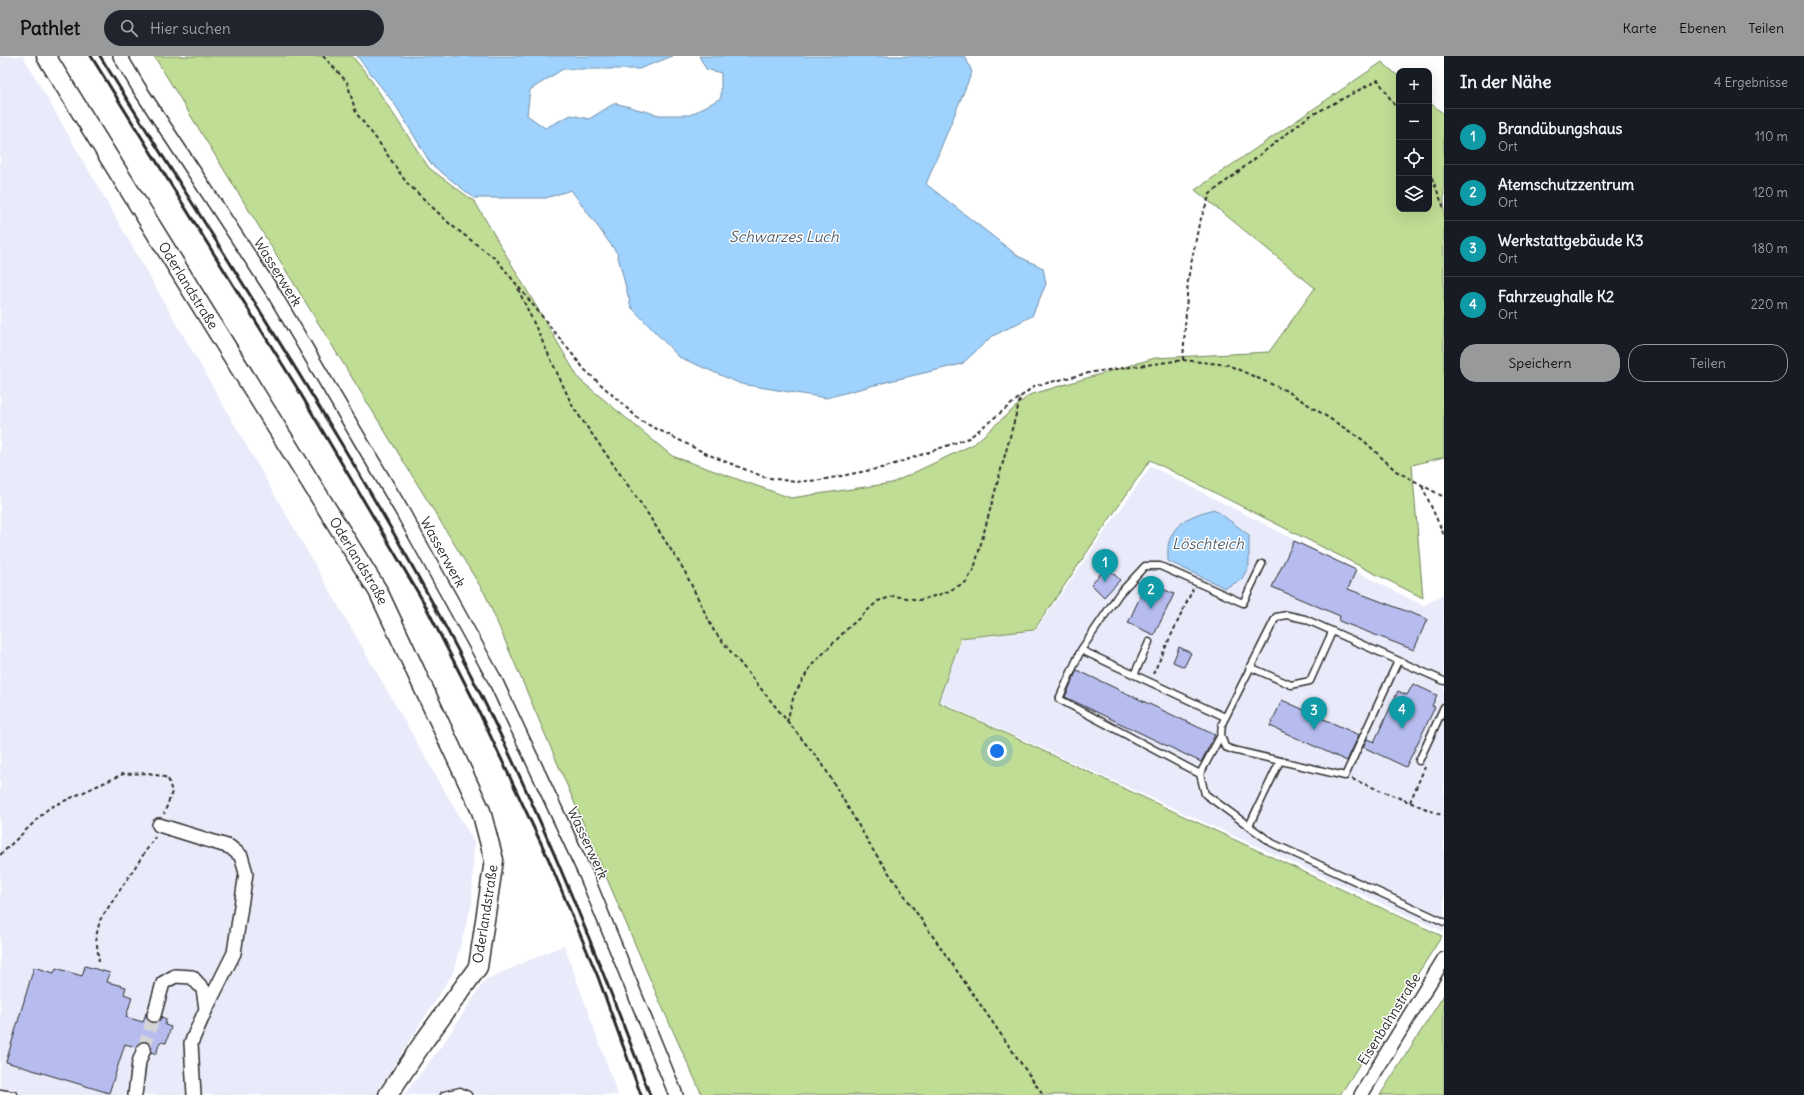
<!DOCTYPE html>
<html lang="de">
<head>
<meta charset="utf-8">
<style>
	:root { --surface:#171b24; --page:#20242c; --text:#f1f3f6; --muted:#9ea1a6; --line:#363941; --accent:#98999b }
	body { margin:0; font-family:Delius,sans-serif; background:var(--page); color:var(--text) }
	.controls { position:absolute; right:12px; top:12px; display:grid; overflow:hidden; border-radius:8px; box-shadow:0 4px 16px #0002 }
	.controls button { width:36px; height:36px; display:grid; place-items:center; padding:0; border:0; border-bottom:1px solid var(--line); background:var(--surface); color:var(--text); font:20px sans-serif }
	.you { position:absolute; left:997px; top:695px; width:14px; height:14px; margin:-10px; border:3px solid #fff; border-radius:50%; background:#1a73e8; box-shadow:0 0 0 6px #1a73e833 }
	.badge { display:grid; place-items:center; width:26px; height:26px; border-radius:50%; background:var(--accent); color:#fff; font-size:13px; font-weight:700 }
	.pin { position:absolute; translate:-50% -33px; filter:drop-shadow(0 1px 2px #0008) }
	.pin::after { content:''; position:absolute; top:21px; width:14px; height:12px; background:inherit; clip-path:polygon(0 0,100% 0,50% 100%) }
	.list { margin:0; padding:0; list-style:none }
	h2 { display:flex; justify-content:space-between; align-items:center; height:52px; margin:0; padding:0 16px; font-size:17px }
	h2 small { font-size:13px; font-weight:400; color:var(--muted) }
	.list li { display:grid; grid-template-columns:26px 1fr auto; gap:12px; align-items:center; box-sizing:border-box; height:56px; padding:0 16px; border-top:1px solid var(--line) }
	.list b { display:block; font-size:15px; white-space:nowrap }
	.list p { margin:0; font-size:13px; white-space:nowrap; color:var(--muted) }
	.list em { font-size:13px; font-style:normal; color:var(--muted) }
	.actions { display:flex; gap:8px; padding:12px 16px }
	.actions a { flex:1; padding:9px 0; border:1px solid var(--accent); border-radius:16px; text-align:center; font-size:14px; color:var(--accent) }
	.actions .main { background:var(--accent); color:#111 }
	.icon { flex:none; width:22px; height:22px; fill:none; stroke:currentColor; stroke-width:2; stroke-linecap:round; stroke-linejoin:round }
	.map { position:relative; flex:none; width:1444px; height:1039px; overflow:hidden }
	header { display:flex; align-items:center; gap:24px; box-sizing:border-box; height:56px; padding:0 20px; background:var(--accent); color:#111 }
	header strong { font-size:19px }
	nav { display:flex; gap:22px; margin-inline-start:auto; font-size:14px }
	.search { width:280px; height:36px; background:var(--page); display:flex; align-items:center; gap:10px; box-sizing:border-box; padding:0 14px; border-radius:22px; color:var(--muted); font-size:15px }
	main { display:flex }
	aside { flex:1; background:var(--surface) }
	.map>svg:first-child { display:block }
	.built { fill:#e9ebfa }
	.green { fill:#bfdd95; stroke:#758460 }
	.water { fill:#9fd2fd; stroke:#718fa9 }
	.building { fill:#b6bdee; stroke:#2b2b2b }
	.lines { fill:none; stroke-linecap:round; stroke-linejoin:round }
	.street-tunnel { stroke:#d5d5d5; stroke-width:13; stroke-dasharray:13 6; stroke-linecap:butt }
	.lane-casing { stroke:#2b2b2b; stroke-width:9 }
	.street-casing { stroke:#2b2b2b; stroke-width:16 }
	.secondary-casing { stroke:#2b2b2b; stroke-width:21 }
	.path { stroke:#2b2b2b; stroke-width:2; stroke-dasharray:4 3; stroke-linecap:butt }
	.lane { stroke:#fff; stroke-width:6 }
	.street { stroke:#fff; stroke-width:13 }
	.secondary { stroke:#fff; stroke-width:18 }
	.rail { stroke:#2b2b2b; stroke-width:3 }
	.labels { text-anchor:middle; stroke-width:3; stroke-linejoin:round; paint-order:stroke }
	.street-label { font-size:14px; fill:#2b2b2b; stroke:#fff }
	.water-label { font-size:15px; font-style:italic; fill:#4e5d6a; stroke:#fff }
</style>
</head>
<body>
<header>
<strong>Pathlet</strong>
<div class="search"><svg class="icon" aria-label="search" viewBox="0 0 24 24"><circle cx="10" cy="10" r="6"/><path d="M15 15l6 6"/></svg>Hier suchen</div>
<nav><a>Karte</a><a>Ebenen</a><a>Teilen</a></nav>
</header>
<main>
<div class="map">
<svg width="1444" height="1039" viewBox="0 0 1444 1039">
	<rect width="100%" height="100%" fill="#fff"/>
	<filter id="ink" filterUnits="userSpaceOnUse"><feTurbulence type="fractalNoise" baseFrequency=".025" numOctaves="2"/><feDisplacementMap in="SourceGraphic" scale="8" xChannelSelector="R" yChannelSelector="G"/><feConvolveMatrix kernelMatrix="1 2 1 2 8 2 1 2 1" color-interpolation-filters="sRGB"/></filter>
	<g filter="url(#ink)">
		<path class="built" d="M0,0H23L474,786L472,847L453,917L375,1039H0Z
			M1151,410L1424,550L1444,537V876L939,645L962,583L1035,575Z
			M564,889L618,1039H404L443,988L485,924Z"/>
		<path class="green" d="M154,0H352L367,18L429,112L475,146L579,323L672,400L791,442L892,427L974,388L1029,339L1155,302L1269,296L1315,232L1195,134L1382,6L1399,21V153H1429V46L1444,58V401L1412,409L1423,542L1150,404L1034,574L961,582L938,646L1442,880L1340,1039H702L659,944L485,538Z
			M1444,939V1039H1380Z"/>
		<path class="water" d="M357,0H673L639,13H563L530,34L527,59L545,72L571,59L589,63L615,47L659,59H690L721,42V17L706,13L699,0H965L972,16L926,128L1018,200L1043,212L1046,228L1032,260L991,281L962,308L890,325L826,342L741,328L679,301L631,251L617,197L571,134L546,142H474L431,108L396,50Z
			M1214,453L1249,479V510L1241,524L1225,532L1168,505C1168,498 1167,489 1170,483C1177,464 1196,458 1214,453Z"/>
		<path class="building" d="M1294,485L1356,514L1348,533L1427,563L1414,594L1339,565L1340,560L1272,531Z
			M1107,511L1120,524L1104,541L1091,528Z
			M1147,526L1174,538L1154,579L1128,567Z
			M1179,591L1191,597L1184,611L1173,606Z
			M1077,614L1215,679L1201,706L1065,641Z
			M1413,628L1437,639L1432,650L1435,651L1406,711L1363,691L1367,683L1374,686L1398,635L1407,639Z
			M1282,644L1359,679L1347,705L1270,670Z
			M85,910L110,917L107,926L126,931L124,938L132,941L126,961L143,966L146,957L148,964L151,967H156L162,961L166,963L165,969L171,971L166,987L160,986L156,998L151,996L150,988L146,985L139,987L136,991L125,988L109,1037L6,1006L34,911L54,917L56,912L82,920Z"/>
		<g class="lines">
			<path class="street-tunnel" d="M144,993L154,959"/>
			<g class="lane-casing">
				<path id="lane" d="M1081,594L1059,643L1200,718L1221,679
					M1398,605L1345,720L1233,694L1225,691L1221,679L1222,668L1276,561L1287,559L1305,563L1444,625
					M1250,611L1291,629L1310,625L1332,576
					M1134,619L1149,586
					M1225,661L1081,594L1119,538L1145,510H1160L1243,547L1262,508
					M1419,705L1444,651
					M1200,718L1205,738L1272,787L1444,866
					M1249,770L1280,705
					M0,1037L14,1039
					M444,1039L460,1035L468,1039"/>
			</g>
			<g class="street-casing">
				<path id="street" d="M120,0L139,32L273,236L402,455L495,624L586,819L676,1039
					M159,769L230,791L241,800L246,817L234,897L206,953L191,987L194,1039
					M154,959L163,927L175,920L192,921L203,933L206,953
					M135,1039L139,1006L144,993
					M1361,1039L1444,903"/>
			</g>
			<g class="secondary-casing">
				<g id="secondary">
					<path id="s1" d="M46,0L378,535L481,755L494,804L478,911L422,988L388,1039"/>
				</g>
			</g>
			<path class="path" d="M323,0L347,26L356,57L378,85L406,126L451,169L497,204L585,314L641,365L707,398L764,421L795,426L821,424L886,411L969,382L1034,330L1093,316L1183,304L1228,309L1287,335L1363,384L1396,415L1444,441
				M1429,115L1444,152
				M518,233L573,351L646,455L684,514L714,575L823,709L873,794L1043,1039
				M1183,304L1188,223L1199,168L1210,138L1308,61L1378,24L1399,56
				M1422,430L1444,479
				M1153,618L1193,533
				M787,666L794,639L811,610L846,574L878,545L894,540L920,544L945,537L966,526L974,513L1021,340
				M1352,723L1444,760
				M1410,746L1425,711
				M0,799L49,752L123,718L149,717L168,722L172,736L164,758
				M99,906L96,881L100,864L155,781"/>
			<use href="#lane" class="lane"/>
			<use href="#street" class="street"/>
			<use href="#secondary" class="secondary"/>
			<path class="rail" d="M91,0L296,330L423,545L473,643L548,802L598,921L641,1039
				M100,0C231,211 370,419 482,641C546,770 599,904 650,1039"/>
		</g>
	</g>
	<g class="labels">
		<g class="street-label">
			<text transform="translate(278 216) rotate(58)" y="5">Wasserwerk</text>
			<text dy="5" stroke="none"><textPath href="#s1" startOffset="270">Oderlandstraße</textPath></text>
			<text transform="translate(443 496) rotate(61)" y="5">Wasserwerk</text>
			<text dy="5" stroke="none"><textPath href="#s1" startOffset="594">Oderlandstraße</textPath></text>
			<text transform="translate(588 787) rotate(65)" y="5">Wasserwerk</text>
			<text transform="translate(485 858) rotate(-81)" y="5">Oderlandstraße</text>
			<text transform="translate(1389 963) rotate(-58)" y="5">Eisenbahnstraße</text>
		</g>
		<g class="water-label">
			<text x="784" y="186">Schwarzes Luch</text>
			<text x="1208" y="493">Löschteich</text>
		</g>
	</g>
</svg>
<div class="controls">
<button>+</button>
<button>−</button>
<button><svg class="icon" aria-label="locate" viewBox="0 0 24 24"><circle cx="12" cy="12" r="6"/><path d="M12 2v4M12 18v4M2 12h4M18 12h4"/></svg></button>
<button><svg class="icon" aria-label="layers" viewBox="0 0 24 24"><path d="M12 4l9 5-9 5-9-5zM3 14l9 5 9-5"/></svg></button>
</div>
<div class="you"></div>
<div class="pin badge" style="left:1105px;top:526px;background:#0f9aa8">1</div>
<div class="pin badge" style="left:1151px;top:553px;background:#0f9aa8">2</div>
<div class="pin badge" style="left:1314px;top:674px;background:#0f9aa8">3</div>
<div class="pin badge" style="left:1402px;top:673px;background:#0f9aa8">4</div>
</div>
<aside>
<h2>In der Nähe<small>4 Ergebnisse</small></h2>
<ul class="list">
<li><span class="badge" style="background:#0f9aa8">1</span><div><b>Brandübungshaus</b><p>Ort</p></div><em>110 m</em></li>
<li><span class="badge" style="background:#0f9aa8">2</span><div><b>Atemschutzzentrum</b><p>Ort</p></div><em>120 m</em></li>
<li><span class="badge" style="background:#0f9aa8">3</span><div><b>Werkstattgebäude K3</b><p>Ort</p></div><em>180 m</em></li>
<li><span class="badge" style="background:#0f9aa8">4</span><div><b>Fahrzeughalle K2</b><p>Ort</p></div><em>220 m</em></li>
</ul>
<div class="actions"><a class="main">Speichern</a><a>Teilen</a></div>
</aside>
</main>
</body>
</html>
